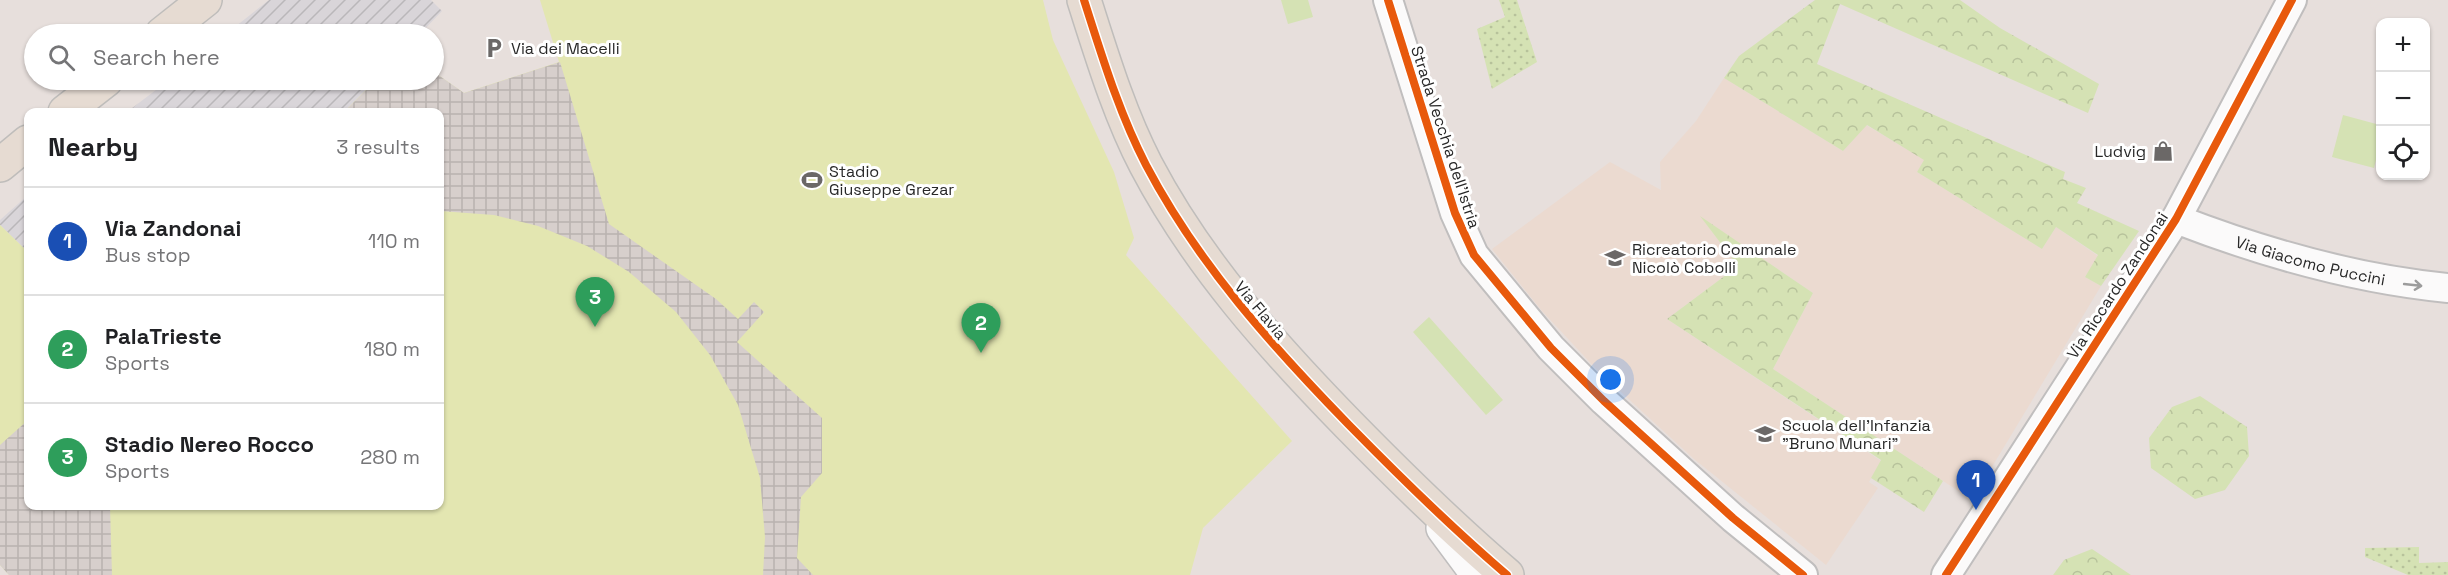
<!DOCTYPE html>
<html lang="en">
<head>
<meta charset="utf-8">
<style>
	:root { --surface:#fff; --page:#f6f6f6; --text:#202124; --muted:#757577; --line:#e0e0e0; --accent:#d93025 }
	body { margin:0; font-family:"Space Grotesk",sans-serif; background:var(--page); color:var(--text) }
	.controls { position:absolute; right:18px; top:18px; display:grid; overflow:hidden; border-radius:12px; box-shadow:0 2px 4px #0004 }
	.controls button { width:54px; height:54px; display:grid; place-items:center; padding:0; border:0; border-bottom:2px solid var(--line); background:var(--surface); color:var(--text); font:30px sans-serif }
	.you { position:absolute; left:1611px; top:380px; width:21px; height:21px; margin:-15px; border:4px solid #fff; border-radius:50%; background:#1a73e8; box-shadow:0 0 0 9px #1a73e833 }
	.badge { display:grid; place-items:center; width:39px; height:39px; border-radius:50%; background:var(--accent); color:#fff; font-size:20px; font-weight:700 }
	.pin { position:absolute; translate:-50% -50px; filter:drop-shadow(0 2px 3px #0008) }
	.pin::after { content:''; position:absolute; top:32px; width:21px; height:18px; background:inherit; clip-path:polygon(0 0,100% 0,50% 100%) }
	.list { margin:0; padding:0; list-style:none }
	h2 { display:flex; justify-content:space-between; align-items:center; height:78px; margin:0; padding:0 24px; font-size:26px }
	h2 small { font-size:20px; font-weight:400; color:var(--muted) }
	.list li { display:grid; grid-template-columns:39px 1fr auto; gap:18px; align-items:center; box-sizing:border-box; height:108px; padding:0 24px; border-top:2px solid var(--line) }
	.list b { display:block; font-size:22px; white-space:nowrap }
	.list p { margin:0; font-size:20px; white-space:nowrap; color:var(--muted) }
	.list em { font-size:20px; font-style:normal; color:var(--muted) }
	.icon { flex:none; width:33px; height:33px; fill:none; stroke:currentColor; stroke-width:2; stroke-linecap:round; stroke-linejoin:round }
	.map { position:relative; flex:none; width:2448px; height:575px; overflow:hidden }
	.search { position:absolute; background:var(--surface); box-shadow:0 2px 4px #0004; left:24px; top:24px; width:420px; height:66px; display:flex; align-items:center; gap:15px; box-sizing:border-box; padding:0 21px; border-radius:33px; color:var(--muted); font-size:22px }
	.panel { position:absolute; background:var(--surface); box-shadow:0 2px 4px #0004; left:24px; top:108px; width:420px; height:402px; border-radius:12px }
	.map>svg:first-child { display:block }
	.industrial { fill:url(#industrial-furrows) }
	.education { fill:#ebdad0 }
	.grass { fill:url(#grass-dots) }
	.forest { fill:url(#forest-crowns) }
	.park { fill:#d5e2b4 }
	.pitch { fill:#e3e6b1 }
	.plaza { fill:url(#plaza-grid) }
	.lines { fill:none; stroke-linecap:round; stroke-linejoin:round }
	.street-casing { stroke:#c0bebe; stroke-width:32 }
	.secondary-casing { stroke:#c0bebe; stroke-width:36 }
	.primary-casing { stroke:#bfbdbb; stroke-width:36 }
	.street { stroke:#fbfafa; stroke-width:28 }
	.secondary { stroke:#fbfafa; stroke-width:33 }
	.primary { stroke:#e6dbd2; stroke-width:33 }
	.cycleway-casing { stroke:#fff; stroke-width:11 }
	.cycleway { stroke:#e8590c; stroke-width:8 }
	.oneway { stroke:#9c9c9c }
	.labels { text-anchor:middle; stroke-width:6; stroke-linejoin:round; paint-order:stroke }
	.poi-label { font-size:16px; fill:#282828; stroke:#fff; text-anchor:start }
	.street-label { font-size:16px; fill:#282828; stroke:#fff }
</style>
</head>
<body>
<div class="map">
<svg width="2448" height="575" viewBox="0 0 2448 575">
	<defs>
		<pattern id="industrial-furrows" width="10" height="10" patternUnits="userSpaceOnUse" patternTransform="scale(1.5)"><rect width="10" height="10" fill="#d9d5d9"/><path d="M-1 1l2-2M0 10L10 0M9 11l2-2" fill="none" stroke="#bab7ba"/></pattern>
		<pattern id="grass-dots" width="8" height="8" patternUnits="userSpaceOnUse" patternTransform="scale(1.5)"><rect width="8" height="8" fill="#d5e2b4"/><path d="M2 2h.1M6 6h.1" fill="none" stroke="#b7c29b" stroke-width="1.8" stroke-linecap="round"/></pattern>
		<pattern id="forest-crowns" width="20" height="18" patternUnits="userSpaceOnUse" patternTransform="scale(1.5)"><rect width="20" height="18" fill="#d5e2b4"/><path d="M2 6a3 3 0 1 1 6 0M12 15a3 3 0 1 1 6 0" fill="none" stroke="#b7c29b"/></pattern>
		<pattern id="plaza-grid" width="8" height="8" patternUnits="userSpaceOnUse" patternTransform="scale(1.5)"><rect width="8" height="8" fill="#d7cfcc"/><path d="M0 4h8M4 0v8" fill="none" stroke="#b9b2af"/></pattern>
	</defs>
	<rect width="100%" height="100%" fill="#e7dfdc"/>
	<path class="industrial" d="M269,0H431L442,11L420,34H226Z
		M169,80H376L344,112H127Z
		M28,195V252L0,225V220Z"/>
	<path class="education" d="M1724,78L1843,151L1866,125L1925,160L1917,172L2042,249L2056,227L2098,256L2085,277L2101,286L1972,500L1773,369L1813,293L1701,217L1738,266L1667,319L1881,461L1869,482L1878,488L1826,565L1694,459L1597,370L1542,311L1492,249L1610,162L1661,190L1660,162L1696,121Z"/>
	<path class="grass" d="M1499,0H1517L1537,62L1492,89L1477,29L1505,17Z
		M2419,547V563L2448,562V575H2408L2365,557V548Z"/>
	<path class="forest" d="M1815,0H1960L2000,28L2099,84L2088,113L1840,4L1817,64L2065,172L2063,179L2086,188L2077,203L2139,231L2101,286L2085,277L2098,255L2056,227L2042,249L1917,172L1924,160L1867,125L1843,151L1724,78L1739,56Z
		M1700,216L1813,293L1773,369L1943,481L1924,512L1871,478L1881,460L1667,319L1738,266Z
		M2200,396L2247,427L2249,456L2225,490L2195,499L2151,468L2149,438L2172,407Z
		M2092,549L2131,575H2053L2064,560Z"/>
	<path class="park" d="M1281,0H1308L1313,17L1288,24Z
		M2343,115L2380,125V143L2374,168L2332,157Z
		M1429,317L1503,400L1486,415L1413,332Z"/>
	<path class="pitch" d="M540,0H1043L1053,40L1114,172L1134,238L1126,255L1292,441L1203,528L1190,575H9L0,565V225L28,252V506H440V112H344L376,80H434V72L464,93L559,62Z"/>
	<path class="plaza" d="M560,62L609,224L716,299L738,319L754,302L764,312L737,342L822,418V473L801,497L797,558L813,575H763L765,537L760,478L738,405L710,355L676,312L629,272L587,246L538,226L494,215L440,211V112H344L376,80H434V72L464,93Z
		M28,420V506H110L112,575H9L0,565V445Z"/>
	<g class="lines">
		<g class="street-casing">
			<g id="street">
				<path d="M1388,0L1455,213L1474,255L1551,348L1604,401L1733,518L1803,575"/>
				<path id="s1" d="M2176,219C2264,253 2354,279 2448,288"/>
				<path d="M1946,575L2176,219L2292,0"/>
			</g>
		</g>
		<g class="secondary-casing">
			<path id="secondary" d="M1443,528L1478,575"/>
		</g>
		<g class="primary-casing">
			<path id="primary" d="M1084,0C1102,56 1119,113 1146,165C1198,264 1272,346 1349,425C1400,477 1452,528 1507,575
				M162,34L205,0
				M65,112L106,80
				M0,165L28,142"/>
		</g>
		<use href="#street" class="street"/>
		<use href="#secondary" class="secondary"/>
		<use href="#primary" class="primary"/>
		<g class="cycleway-casing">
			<path id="cycleway" d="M1084,0C1102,56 1119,113 1146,165C1198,264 1272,346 1349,425C1400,477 1452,528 1507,575
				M1388,0L1455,213L1474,255L1551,348L1604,401L1733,518L1803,575
				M1946,575L2176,219L2292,0"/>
		</g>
		<use href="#cycleway" class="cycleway"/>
	</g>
	<defs><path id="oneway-shaft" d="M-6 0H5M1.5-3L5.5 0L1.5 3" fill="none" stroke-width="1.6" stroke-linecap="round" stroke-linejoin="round" transform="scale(1.5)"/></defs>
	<use class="oneway" href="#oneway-shaft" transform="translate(2413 285) rotate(6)"/>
	<defs>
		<g id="parking-bare" transform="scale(1.62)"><path d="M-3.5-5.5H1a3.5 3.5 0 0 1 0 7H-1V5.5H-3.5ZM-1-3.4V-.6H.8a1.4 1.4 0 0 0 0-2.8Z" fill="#6b6867" stroke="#fff" stroke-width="2.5" paint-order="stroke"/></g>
		<g id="shop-bare" transform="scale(1.62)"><path d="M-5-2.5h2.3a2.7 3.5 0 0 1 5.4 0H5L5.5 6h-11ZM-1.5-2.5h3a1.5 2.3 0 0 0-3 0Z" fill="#6b6867" stroke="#fff" stroke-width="2.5" paint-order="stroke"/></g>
		<g id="stadium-bare" transform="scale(1.62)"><path d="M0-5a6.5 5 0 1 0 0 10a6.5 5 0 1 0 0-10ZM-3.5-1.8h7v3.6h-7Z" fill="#6b6867" stroke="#fff" stroke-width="2.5" paint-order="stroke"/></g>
		<g id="school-bare" transform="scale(1.62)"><path d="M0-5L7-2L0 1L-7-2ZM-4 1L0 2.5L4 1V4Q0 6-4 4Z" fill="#6b6867" stroke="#fff" stroke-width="2.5" paint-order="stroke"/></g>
	</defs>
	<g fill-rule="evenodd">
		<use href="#parking-bare" x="494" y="48"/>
		<use href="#shop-bare" x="2163" y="151"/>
		<use href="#stadium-bare" x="812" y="180"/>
		<use href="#school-bare" x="1615" y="258"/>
		<use href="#school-bare" x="1765" y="434"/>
	</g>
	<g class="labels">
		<g class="poi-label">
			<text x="511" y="54">Via dei Macelli</text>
			<text x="2146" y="157" text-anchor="end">Ludvig</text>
			<text x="829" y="177">Stadio<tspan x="829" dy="18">Giuseppe Grezar</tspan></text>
			<text x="1632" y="255">Ricreatorio Comunale<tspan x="1632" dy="18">Nicolò Cobolli</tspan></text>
			<text x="1782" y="431">Scuola dell'Infanzia<tspan x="1782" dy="18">"Bruno Munari"</tspan></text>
		</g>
		<g class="street-label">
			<text transform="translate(1446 137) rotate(72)" y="6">Strada Vecchia dell'Istria</text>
			<text dy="6" stroke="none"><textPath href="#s1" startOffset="141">Via Giacomo Puccini</textPath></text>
			<text transform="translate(2117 285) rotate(-57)" y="6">Via Riccardo Zandonai</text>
			<text transform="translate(1261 310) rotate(50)" y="6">Via Flavia</text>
		</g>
	</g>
</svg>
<div class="controls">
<button>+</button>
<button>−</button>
<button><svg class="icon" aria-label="locate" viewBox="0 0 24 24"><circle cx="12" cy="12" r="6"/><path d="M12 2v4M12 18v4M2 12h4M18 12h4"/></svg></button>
</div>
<div class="you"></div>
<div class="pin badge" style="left:1976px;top:510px;background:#1a4fb4">1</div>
<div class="pin badge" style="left:981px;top:353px;background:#2e9e5b">2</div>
<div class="pin badge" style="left:595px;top:327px;background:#2e9e5b">3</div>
<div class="search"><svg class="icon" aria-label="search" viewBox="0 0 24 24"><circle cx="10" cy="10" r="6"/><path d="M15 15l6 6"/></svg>Search here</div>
<section class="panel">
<h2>Nearby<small>3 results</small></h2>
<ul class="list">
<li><span class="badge" style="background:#1a4fb4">1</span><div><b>Via Zandonai</b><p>Bus stop</p></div><em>110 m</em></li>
<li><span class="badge" style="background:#2e9e5b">2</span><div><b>PalaTrieste</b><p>Sports</p></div><em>180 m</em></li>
<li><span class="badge" style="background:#2e9e5b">3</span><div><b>Stadio Nereo Rocco</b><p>Sports</p></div><em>280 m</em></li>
</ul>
</section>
</div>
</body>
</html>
